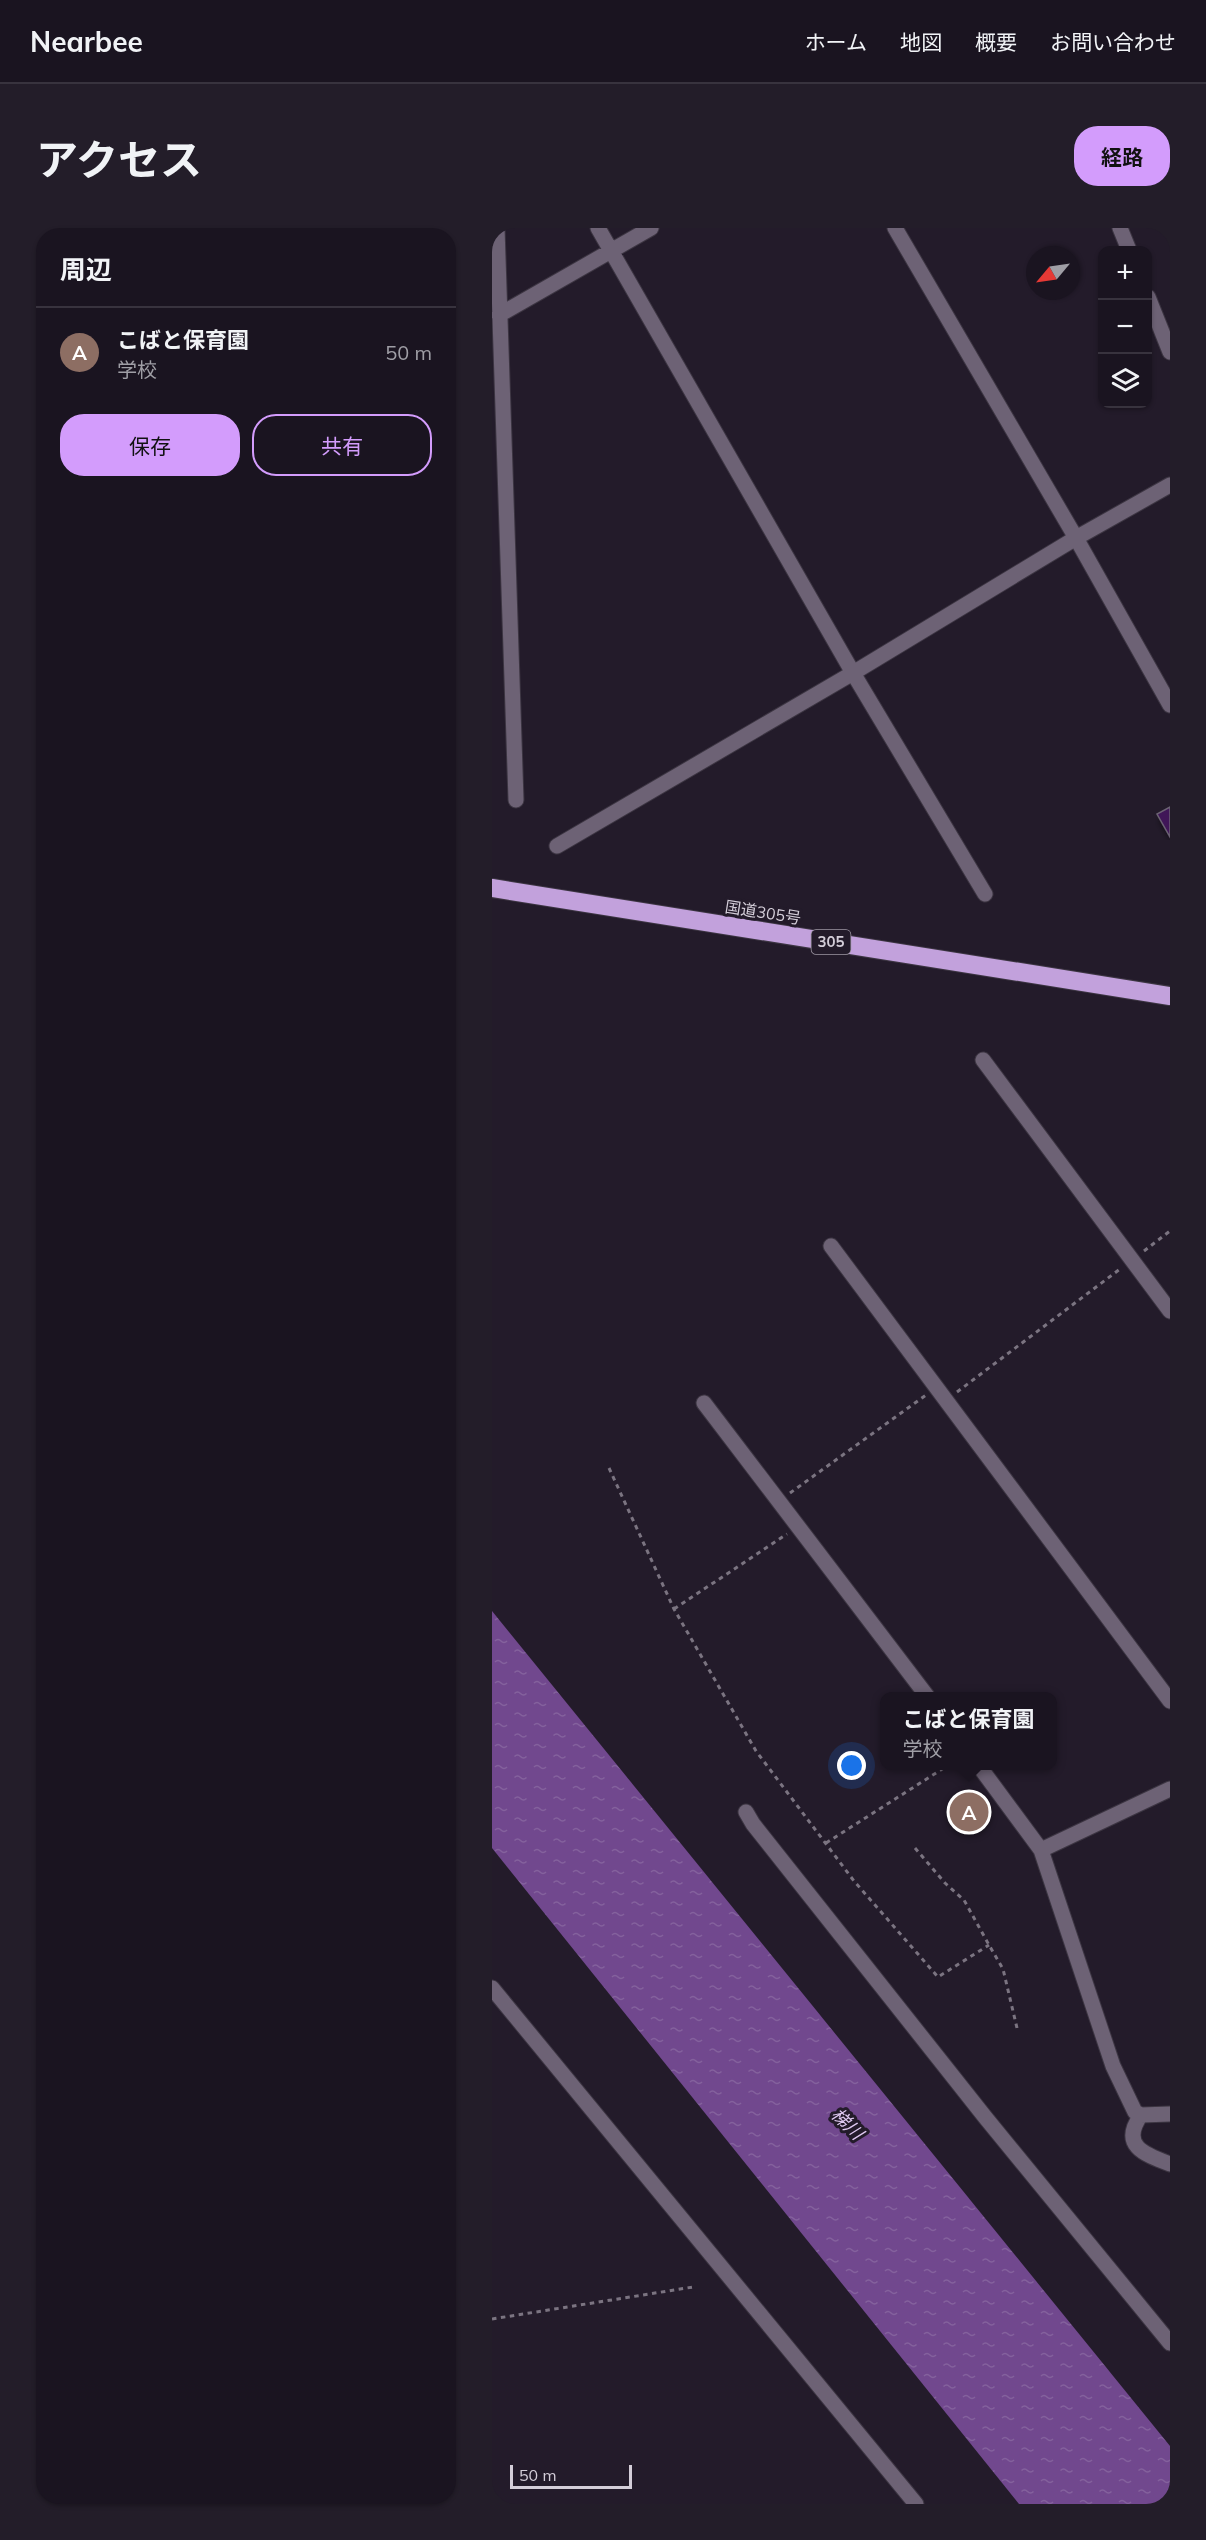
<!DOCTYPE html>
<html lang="ja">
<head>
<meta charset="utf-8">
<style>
	:root { --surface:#1a1420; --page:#231d29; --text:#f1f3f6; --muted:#9f9ea5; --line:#38333e; --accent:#d39cfc }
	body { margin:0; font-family:Mulish,"Noto Sans JP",sans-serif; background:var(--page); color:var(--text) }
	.controls { position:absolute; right:18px; top:18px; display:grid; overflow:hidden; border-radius:12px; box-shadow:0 2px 4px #0004 }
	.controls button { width:54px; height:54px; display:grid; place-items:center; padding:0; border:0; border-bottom:2px solid var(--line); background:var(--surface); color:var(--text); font:30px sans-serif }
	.compass { position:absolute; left:534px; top:18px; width:54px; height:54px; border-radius:50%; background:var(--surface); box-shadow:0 2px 4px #0004; rotate:241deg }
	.scale { position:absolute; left:18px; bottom:15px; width:122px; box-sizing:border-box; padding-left:6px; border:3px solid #d4ced9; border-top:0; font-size:16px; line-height:21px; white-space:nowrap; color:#d4ced9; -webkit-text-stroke:4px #231b2a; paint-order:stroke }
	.you { position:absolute; left:360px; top:1538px; width:21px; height:21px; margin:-15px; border:4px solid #fff; border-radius:50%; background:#1a73e8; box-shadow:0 0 0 9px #1a73e833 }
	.badge { display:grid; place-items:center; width:39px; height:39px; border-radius:50%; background:var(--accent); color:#fff; font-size:20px; font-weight:700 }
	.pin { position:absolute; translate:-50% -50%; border:3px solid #fff; box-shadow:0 2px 6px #0006 }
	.popup { position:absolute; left:388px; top:1464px; width:177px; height:78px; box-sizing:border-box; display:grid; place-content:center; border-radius:12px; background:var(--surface); filter:drop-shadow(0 2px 4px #0005); font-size:20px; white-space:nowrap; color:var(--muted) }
	.popup b { font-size:22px; color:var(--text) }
	.popup::after { content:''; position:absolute; left:50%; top:100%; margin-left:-12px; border:12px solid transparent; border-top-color:var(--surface) }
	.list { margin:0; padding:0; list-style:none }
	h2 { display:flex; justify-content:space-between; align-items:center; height:78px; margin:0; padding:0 24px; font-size:26px }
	h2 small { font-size:20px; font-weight:400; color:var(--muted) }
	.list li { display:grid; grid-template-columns:39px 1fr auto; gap:18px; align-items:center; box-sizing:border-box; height:90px; padding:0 24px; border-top:2px solid var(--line) }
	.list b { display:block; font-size:22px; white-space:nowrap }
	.list p { margin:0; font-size:20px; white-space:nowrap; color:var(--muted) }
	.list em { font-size:20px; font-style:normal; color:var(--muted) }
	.actions { display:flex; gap:12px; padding:18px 24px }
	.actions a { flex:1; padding:14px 0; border:2px solid var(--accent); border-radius:24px; text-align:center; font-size:21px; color:var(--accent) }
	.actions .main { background:var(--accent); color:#111 }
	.icon { flex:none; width:33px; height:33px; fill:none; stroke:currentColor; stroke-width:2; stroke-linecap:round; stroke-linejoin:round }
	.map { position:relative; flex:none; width:678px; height:2276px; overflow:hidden; border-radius:24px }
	header { display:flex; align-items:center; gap:36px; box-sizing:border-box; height:84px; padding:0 30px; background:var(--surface); border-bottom:2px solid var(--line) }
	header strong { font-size:28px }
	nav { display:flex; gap:33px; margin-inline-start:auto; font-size:21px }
	.intro { display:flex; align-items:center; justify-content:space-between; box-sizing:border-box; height:144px; padding:0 36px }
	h1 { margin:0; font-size:42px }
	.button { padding:15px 27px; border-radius:24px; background:var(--accent); color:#111; font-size:21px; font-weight:700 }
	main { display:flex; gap:36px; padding:0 36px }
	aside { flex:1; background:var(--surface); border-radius:24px; box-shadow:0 2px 4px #0004 }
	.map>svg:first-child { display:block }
	.water { fill:url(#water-ripples) }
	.building { fill:#3f1558; stroke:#6c6274; stroke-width:1.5; filter:url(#shadow) }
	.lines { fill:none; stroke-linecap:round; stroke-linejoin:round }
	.street-casing { stroke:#3c3542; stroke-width:17 }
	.secondary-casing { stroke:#3c3542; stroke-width:17 }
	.highway-casing { stroke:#3c3542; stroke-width:20 }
	.path { stroke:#7b7481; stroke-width:3; stroke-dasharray:4.5 4.5; stroke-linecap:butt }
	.street { stroke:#6d6275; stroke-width:15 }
	.secondary { stroke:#6d6275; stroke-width:15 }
	.highway { stroke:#c2a1dc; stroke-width:18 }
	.labels { text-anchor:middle; stroke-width:6; stroke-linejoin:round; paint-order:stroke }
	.shield { fill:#231b2a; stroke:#9f98a4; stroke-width:1.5 }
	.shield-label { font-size:15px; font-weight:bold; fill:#d4ced9 }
	.street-label { font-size:16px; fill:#d4ced9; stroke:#231b2a }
	.water-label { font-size:18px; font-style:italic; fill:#dfc9f1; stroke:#231b2a }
</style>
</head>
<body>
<header>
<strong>Nearbee</strong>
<nav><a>ホーム</a><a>地図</a><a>概要</a><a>お問い合わせ</a></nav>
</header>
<div class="intro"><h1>アクセス</h1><a class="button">経路</a></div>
<main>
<aside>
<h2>周辺<small></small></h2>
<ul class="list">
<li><span class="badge" style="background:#8d6e63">A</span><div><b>こばと保育園</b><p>学校</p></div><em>50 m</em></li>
</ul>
<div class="actions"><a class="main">保存</a><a>共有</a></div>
</aside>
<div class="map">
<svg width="678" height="2276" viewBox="0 0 678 2276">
	<defs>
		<pattern id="water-ripples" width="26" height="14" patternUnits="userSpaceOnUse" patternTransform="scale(1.5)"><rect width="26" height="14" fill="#71488e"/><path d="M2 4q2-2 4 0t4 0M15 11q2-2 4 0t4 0" fill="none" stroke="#84619d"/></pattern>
		<filter id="shadow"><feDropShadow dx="3" dy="5.5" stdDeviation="3" flood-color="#0009"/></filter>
	</defs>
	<rect width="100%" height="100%" fill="#231b2a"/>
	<path class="water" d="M0,1383L678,2218V2276H527L0,1620Z"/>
	<path class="building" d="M678,579V609L665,586Z"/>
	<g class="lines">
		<g class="street-casing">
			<path id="street" d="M5,0L24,572
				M106,0L361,445L493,666
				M403,0L584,310L678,477
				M7,87L159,0
				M65,618L361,445L584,310L678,257
				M491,832L678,1083
				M339,1018L678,1473
				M212,1175L435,1468
				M487,1538L549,1622L621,1838L643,1884L649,1887L678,1886
				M254,1584L261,1596L493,1889L678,2115
				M549,1622L678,1561
				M0,1760L424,2276
				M649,1887C628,1917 651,1926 678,1936"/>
		</g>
		<g class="secondary-casing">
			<path id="secondary" d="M628,0L637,22
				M656,69L678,124"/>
		</g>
		<g class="highway-casing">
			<path id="highway" d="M0,660L678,768"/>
		</g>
		<path class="path" d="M652,1023L678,1003
			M465,1164L628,1041
			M117,1240L182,1381L264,1523L362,1653L446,1749L497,1717
			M298,1265L434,1167
			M182,1381L295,1306
			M334,1615L455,1538
			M423,1620L453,1655L472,1672L497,1717L511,1741L525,1800
			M0,2091L201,2059"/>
		<use href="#street" class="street"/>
		<use href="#secondary" class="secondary"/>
		<use href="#highway" class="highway"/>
	</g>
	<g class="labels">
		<rect class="shield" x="319.5" y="702" width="39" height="24" rx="4.5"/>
		<g class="shield-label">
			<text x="339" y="719">305</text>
		</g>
		<g class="street-label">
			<text transform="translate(271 684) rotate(9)" y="6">国道305号</text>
		</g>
		<g class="water-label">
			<text transform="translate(355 1896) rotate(44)" y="6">梯川</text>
		</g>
	</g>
</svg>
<div class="controls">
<button>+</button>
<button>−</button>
<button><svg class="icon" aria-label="layers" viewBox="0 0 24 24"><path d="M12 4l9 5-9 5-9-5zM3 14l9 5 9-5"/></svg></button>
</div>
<svg class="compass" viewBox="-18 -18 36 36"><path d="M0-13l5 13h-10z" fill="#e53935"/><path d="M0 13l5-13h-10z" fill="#9f9ea5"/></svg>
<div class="scale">50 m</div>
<div class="you"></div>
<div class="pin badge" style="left:477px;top:1584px;background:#8d6e63">A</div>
<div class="popup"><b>こばと保育園</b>学校</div>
</div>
</main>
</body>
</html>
